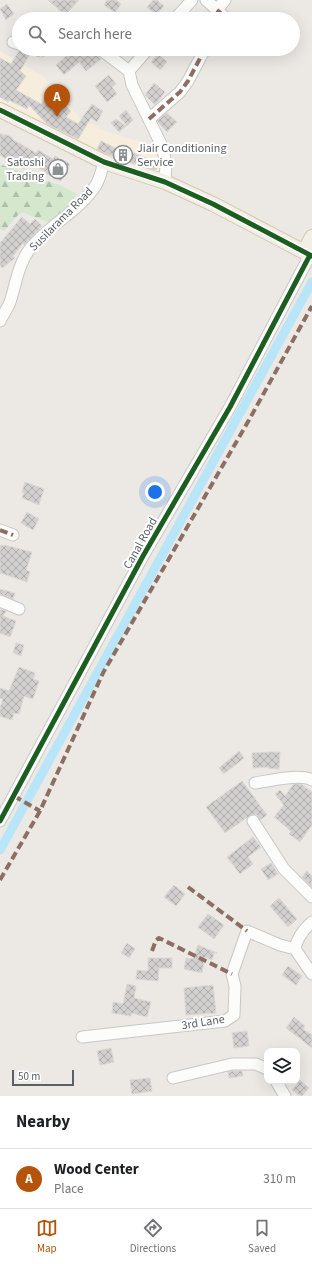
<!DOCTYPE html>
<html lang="en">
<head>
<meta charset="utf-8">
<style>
	:root { --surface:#fff; --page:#f2f2f2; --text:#202124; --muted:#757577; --line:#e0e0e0; --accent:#b45309 }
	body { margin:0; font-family:"Source Sans 3",sans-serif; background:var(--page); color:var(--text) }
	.controls { position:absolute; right:12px; bottom:12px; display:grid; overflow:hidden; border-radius:8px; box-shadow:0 4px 16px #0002 }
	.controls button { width:36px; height:36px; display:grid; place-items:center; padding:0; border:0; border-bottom:1px solid var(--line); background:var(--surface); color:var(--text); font:20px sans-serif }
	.scale { position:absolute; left:12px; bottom:10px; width:62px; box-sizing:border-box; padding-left:4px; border:2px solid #5a6064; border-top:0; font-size:11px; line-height:14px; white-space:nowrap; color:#5a6064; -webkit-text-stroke:3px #fff; paint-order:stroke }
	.you { position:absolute; left:155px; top:492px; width:14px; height:14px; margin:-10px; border:3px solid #fff; border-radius:50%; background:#1a73e8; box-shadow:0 0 0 6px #1a73e833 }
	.badge { display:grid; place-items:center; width:26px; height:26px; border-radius:50%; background:var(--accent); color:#fff; font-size:13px; font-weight:700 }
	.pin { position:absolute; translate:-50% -33px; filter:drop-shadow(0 1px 2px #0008) }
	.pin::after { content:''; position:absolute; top:21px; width:14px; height:12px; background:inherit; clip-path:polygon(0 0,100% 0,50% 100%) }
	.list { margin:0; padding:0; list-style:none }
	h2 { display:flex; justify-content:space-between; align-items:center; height:52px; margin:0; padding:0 16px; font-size:17px }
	h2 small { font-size:13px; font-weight:400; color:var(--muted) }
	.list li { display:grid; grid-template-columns:26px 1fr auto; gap:12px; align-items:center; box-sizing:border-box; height:60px; padding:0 16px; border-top:1px solid var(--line) }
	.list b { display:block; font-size:15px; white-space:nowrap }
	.list p { margin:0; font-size:13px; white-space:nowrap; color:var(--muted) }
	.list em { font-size:13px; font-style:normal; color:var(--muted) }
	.icon { flex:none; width:22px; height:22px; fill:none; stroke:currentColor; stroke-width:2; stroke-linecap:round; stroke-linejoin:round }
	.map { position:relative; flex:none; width:312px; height:1096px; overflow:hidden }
	.search { position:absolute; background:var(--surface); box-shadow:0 4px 16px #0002; left:12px; right:12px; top:12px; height:44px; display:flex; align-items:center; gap:10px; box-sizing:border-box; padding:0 14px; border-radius:22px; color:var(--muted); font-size:15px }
	.sheet { height:112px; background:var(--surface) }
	nav { display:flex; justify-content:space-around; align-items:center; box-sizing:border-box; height:56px; border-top:1px solid var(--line); background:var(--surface); font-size:11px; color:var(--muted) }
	nav a { display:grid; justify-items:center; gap:2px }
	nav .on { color:var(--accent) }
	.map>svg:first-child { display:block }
	.commercial { fill:#f6eddd }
	.forest { fill:url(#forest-firs) }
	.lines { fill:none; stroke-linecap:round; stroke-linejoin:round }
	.canal { stroke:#b8e5f7; stroke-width:9 }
	.building { fill:url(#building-cross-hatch); stroke:#dcd8d4 }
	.minor-casing { stroke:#c7c7c6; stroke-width:13 }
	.major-casing { stroke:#d5c6b1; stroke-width:16 }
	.minor { stroke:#fcfcfb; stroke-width:11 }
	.major { stroke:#f3efe7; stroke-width:14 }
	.quiet { stroke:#8d6e63; stroke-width:4; stroke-dasharray:8 4; stroke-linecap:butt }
	.cycleway-casing { stroke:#fff; stroke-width:8 }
	.cycleway { stroke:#1b5e20; stroke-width:5 }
	.labels { text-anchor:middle; stroke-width:4; stroke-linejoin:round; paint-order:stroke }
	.poi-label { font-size:12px; fill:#5a6064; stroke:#fff; text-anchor:start }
	.street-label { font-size:12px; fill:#5a6064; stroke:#fff }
</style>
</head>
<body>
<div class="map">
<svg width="312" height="1096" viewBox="0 0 312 1096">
	<defs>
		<pattern id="forest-firs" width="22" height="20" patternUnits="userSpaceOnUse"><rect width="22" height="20" fill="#d5e8ce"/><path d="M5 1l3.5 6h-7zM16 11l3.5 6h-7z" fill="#b0bfab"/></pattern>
		<pattern id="building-cross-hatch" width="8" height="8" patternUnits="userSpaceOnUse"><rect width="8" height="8" fill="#d2d0ce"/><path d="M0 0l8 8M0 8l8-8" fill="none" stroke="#adacab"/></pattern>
	</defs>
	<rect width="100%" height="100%" fill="#ece9e5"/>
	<path class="commercial" d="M0,51L44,77L80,118L107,132L156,146L161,163L158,175L106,157L0,103Z"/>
	<path class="forest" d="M0,164L62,186L77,194L73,201L50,223L24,213L19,214L4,231L0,229Z"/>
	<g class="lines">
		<path class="canal" d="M0,850L312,282"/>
	</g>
	<path class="building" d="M48,0H79L65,15Z
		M107,0H116L121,4L115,13L104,5Z
		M153,0H157L164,6L156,15L147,7Z
		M7,4L14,14L6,20L0,9Z
		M74,49H89L92,53L94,52L101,59L86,71L79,62L64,75L56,65Z
		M22,50L30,54L20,71L26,76L16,90L41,104L50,93L71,111L66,117L78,124L92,104L103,111L97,122L91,118L78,139L47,124L29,105L27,109L9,100L8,102L0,97V58L11,64L19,51Z
		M158,54L167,62L160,70L151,62Z
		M109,75L116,84L112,87L117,94L107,102L95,86Z
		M154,83L165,92L155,105L145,95Z
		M126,110L133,120L127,126L119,116Z
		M167,113L177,122L167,132L157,121Z
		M116,119L126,126L119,132L111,123Z
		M0,133L4,136L5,134L13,138L12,139L36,153L38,150L53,159L55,156L70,164L61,181L45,173L46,172L28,162L24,169L0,155Z
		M101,141L119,150L120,147L159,164L156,170L107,154L97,149Z
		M22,217L30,224L35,219L42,226L24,245L23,243L13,256L15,258L2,268L0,264V243Z
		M25,482L44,489L39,505L22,498L24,493L22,492Z
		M27,512L39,519L33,530L21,523Z
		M0,545L4,546V545L32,552L26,570L30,572L27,582L0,573Z
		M0,589L15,593L13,599L0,594Z
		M0,609L6,611L3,616L16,621L10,637L0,633Z
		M16,643L24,645L21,656L13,653Z
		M19,667L35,673L33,679L39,681L33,699L24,696L19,714L14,713L12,720L0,716V708L3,699L0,698V688L9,691Z
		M239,751L244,758L224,774L219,768Z
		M269,752H280L279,769L268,768V767L253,768L252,753Z
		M242,781L267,815L260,820L257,815L252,814L225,833L206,807Z
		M294,784H301L312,792V825L300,842L289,834L291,831L274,817L284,805L275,794L280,790L285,796Z
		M253,837L261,847L248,857L253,864L240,874L227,857Z
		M271,863L278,874L268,880L261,869Z
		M307,871L312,876V887L302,877Z
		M174,885L185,894L176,906L164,897Z
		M279,898L297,919L288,927L270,906Z
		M208,914L224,925L214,939L198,927Z
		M127,943L135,949L129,958L121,953Z
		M198,945L217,953H214L212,960L205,957L202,973L184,969L186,958L193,959Z
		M148,958H172V968H159L158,981L136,979L137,970L148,971Z
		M288,966L302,976L296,985L282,975Z
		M127,984L136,986L134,998L151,1002L147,1017L131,1013V1016L112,1013L113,1002L123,1004Z
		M213,985L216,1013L186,1015L184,988Z
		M294,1017L305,1026L303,1029L312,1035V1048L286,1028Z
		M247,1031L249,1046L234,1048L232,1033Z
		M111,1048L114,1062L100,1065L97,1051Z
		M233,1071H242L243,1076L229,1078L228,1072Z
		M150,1078L152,1091L132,1094L130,1080Z
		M300,1080L309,1088L302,1096H300L292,1090Z"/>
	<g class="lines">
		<g class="minor-casing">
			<path id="minor" d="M206,0L217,10L225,0
				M217,10L227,19
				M175,19L192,0
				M13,42L19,44
				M34,49L41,51L43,49
				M100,49L129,71
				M148,49L129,71L132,85L162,146L166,164L165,182
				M149,119L180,92L188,81L205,49
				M0,321C3,314 8,308 10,302C16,284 18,265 29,250C48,225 79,212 96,185C100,178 102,170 104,162
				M0,530L13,535
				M0,601L19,609
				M255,783C269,781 301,773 312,780
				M0,821L143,556L230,407L310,255
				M253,821L284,869L312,897
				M312,922C304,929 297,938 295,949L312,974
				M82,1037L225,1021L234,1015L235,986L232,974L247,931L280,945L295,949
				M173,1078L232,1064H256L267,1069
				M276,1081L285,1096"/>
		</g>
		<g class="major-casing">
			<path id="major" d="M0,110L104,162L165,182L213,204L312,256
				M304,252L312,237"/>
		</g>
		<use href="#minor" class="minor"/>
		<use href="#major" class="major"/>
		<path class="quiet" d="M217,10L227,19
			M149,119L180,92L188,81L205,49
			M0,530L13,535
			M14,796L40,811
			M0,880L40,811L103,673L249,420L312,306
			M188,887L247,931
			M152,951L156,940L159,938L232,974"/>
		<g class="cycleway-casing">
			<path id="cycleway" d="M0,110L104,162L165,182L213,204L312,256
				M0,821L143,556L230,407L310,255"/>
		</g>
		<use href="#cycleway" class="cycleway"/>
	</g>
	<defs>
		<g id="building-ring" transform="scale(1)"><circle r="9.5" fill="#fff" stroke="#8d9091" stroke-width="1.5"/><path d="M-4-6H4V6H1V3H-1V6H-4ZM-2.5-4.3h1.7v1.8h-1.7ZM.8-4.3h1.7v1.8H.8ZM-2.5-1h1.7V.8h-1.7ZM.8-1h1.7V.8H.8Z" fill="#8d9091"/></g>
		<g id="shop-ring" transform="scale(1)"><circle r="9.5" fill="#fff" stroke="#8d9091" stroke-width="1.5"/><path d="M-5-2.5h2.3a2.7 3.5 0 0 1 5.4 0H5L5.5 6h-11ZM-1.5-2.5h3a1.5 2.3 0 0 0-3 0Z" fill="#8d9091"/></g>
	</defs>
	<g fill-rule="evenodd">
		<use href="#building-ring" x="123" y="155"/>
		<use href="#shop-ring" x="58" y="169"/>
	</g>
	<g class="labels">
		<g class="poi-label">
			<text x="137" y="152">Jiair Conditioning<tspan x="137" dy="14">Service</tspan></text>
			<text x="44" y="166" text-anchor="end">Satoshi<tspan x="44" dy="14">Trading</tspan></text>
		</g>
		<g class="street-label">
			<text transform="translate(61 219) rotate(-45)" y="4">Susilarama Road</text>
			<text transform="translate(140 543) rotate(-61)" y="4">Canal Road</text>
			<text transform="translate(203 1022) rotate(-9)" y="4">3rd Lane</text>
		</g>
	</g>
</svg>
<div class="controls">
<button><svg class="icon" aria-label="layers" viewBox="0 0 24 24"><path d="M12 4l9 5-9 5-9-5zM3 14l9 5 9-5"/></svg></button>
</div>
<div class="scale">50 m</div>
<div class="you"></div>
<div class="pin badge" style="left:57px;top:117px">A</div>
<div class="search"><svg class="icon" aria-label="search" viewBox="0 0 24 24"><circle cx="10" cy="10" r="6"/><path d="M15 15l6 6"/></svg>Search here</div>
</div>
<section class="sheet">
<h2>Nearby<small></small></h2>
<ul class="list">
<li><span class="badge">A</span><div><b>Wood Center</b><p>Place</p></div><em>310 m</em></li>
</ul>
</section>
<nav>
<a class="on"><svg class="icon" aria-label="map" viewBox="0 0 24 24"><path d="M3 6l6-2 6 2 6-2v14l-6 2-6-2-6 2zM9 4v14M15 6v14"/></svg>Map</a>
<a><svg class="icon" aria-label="directions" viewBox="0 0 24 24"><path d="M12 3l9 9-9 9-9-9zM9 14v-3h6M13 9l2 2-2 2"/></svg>Directions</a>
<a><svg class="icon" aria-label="saved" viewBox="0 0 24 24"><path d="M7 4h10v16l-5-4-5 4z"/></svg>Saved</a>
</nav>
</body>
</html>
